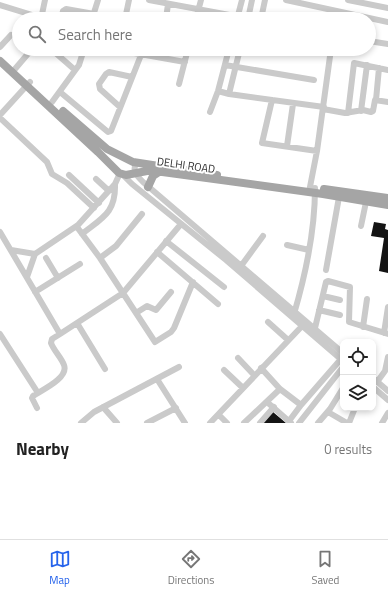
<!DOCTYPE html>
<html lang="en">
<head>
<meta charset="utf-8">
<style>
	:root { --surface:#fff; --page:#f2f2f2; --text:#222; --muted:#767676; --line:#e0e0e0; --accent:#2563eb }
	body { margin:0; font-family:"Titillium Web",sans-serif; background:var(--page); color:var(--text) }
	.controls { position:absolute; right:12px; bottom:12px; display:grid; overflow:hidden; border-radius:8px; box-shadow:0 2px 6px #0003 }
	.controls button { width:36px; height:36px; display:grid; place-items:center; padding:0; border:0; border-bottom:1px solid var(--line); background:var(--surface); color:var(--text); font:20px sans-serif }
	.list { margin:0; padding:0; list-style:none }
	h2 { display:flex; justify-content:space-between; align-items:center; height:52px; margin:0; padding:0 16px; font-size:17px }
	h2 small { font-size:13px; font-weight:400; color:var(--muted) }
	.icon { flex:none; width:22px; height:22px; fill:none; stroke:currentColor; stroke-width:2; stroke-linecap:round; stroke-linejoin:round }
	.map { position:relative; flex:none; width:388px; height:423px; overflow:hidden }
	.search { position:absolute; background:var(--surface); box-shadow:0 2px 6px #0003; left:12px; right:12px; top:12px; height:44px; display:flex; align-items:center; gap:10px; box-sizing:border-box; padding:0 14px; border-radius:22px; color:var(--muted); font-size:15px }
	.sheet { height:116px; background:var(--surface) }
	nav { display:flex; justify-content:space-around; align-items:center; box-sizing:border-box; height:56px; border-top:1px solid var(--line); background:var(--surface); font-size:11px; color:var(--muted) }
	nav a { display:grid; justify-items:center; gap:2px }
	nav .on { color:var(--accent) }
	.map>svg:first-child { display:block }
	.building { fill:#141414 }
	.lines { fill:none; stroke-linecap:round; stroke-linejoin:round }
	.minor { stroke:#cacaca; stroke-width:6 }
	.major { stroke:#a5a5a5; stroke-width:8 }
	.labels { text-anchor:middle; stroke-width:4; stroke-linejoin:round; paint-order:stroke }
	.street-label { font-size:11px; fill:#2d2d2d; stroke:#fff }
</style>
</head>
<body>
<div class="map">
<svg width="388" height="423" viewBox="0 0 388 423">
	<rect width="100%" height="100%" fill="#fff"/>
	<path class="building" d="M374,222L386,224L385,229L388,230V273L379,271L384,238L371,236Z
		M273,412L286,423H263Z"/>
	<g class="lines">
		<path class="minor" d="M149,0L251,19
			M286,0L388,22
			M348,0L388,8
			M0,5L42,18
			M41,19L45,0
			M61,19L63,11L66,9L94,14
			M92,19L98,0
			M125,19L129,0
			M166,19L168,4
			M196,19L201,0
			M237,19L242,0
			M248,19L252,0
			M261,19L265,0
			M369,41L388,44
			M0,47L11,35
			M51,49L75,70
			M112,49L185,62
			M225,65L314,80
			M15,69L32,49
			M179,84L188,49
			M218,91L229,94L324,107
			M60,92L108,132L111,131L141,55
			M229,94L240,49
			M272,100L262,143L317,151
			M376,100L379,68
			M52,102L79,65L84,49
			M120,107L100,89L99,84L106,74L109,72L132,77
			M323,109L345,113L363,110L371,112L373,111L375,100L388,102
			M361,111L367,65
			M210,112L218,91L229,49
			M348,113L354,63L388,70
			M0,115L30,82
			M0,118L47,162L52,174L67,183L94,208
			M287,146L293,104
			M136,163C132,171 137,176 143,182L343,353
			M122,174L132,184L226,260L343,361
			M69,175L99,203
			M96,179L109,191
			M309,192L317,151L331,49
			M361,226L366,202
			M77,227L100,258L155,342L171,332L174,328L193,282
			M0,232L60,334L123,293L181,224
			M82,234C102,218 116,213 115,184
			M166,241L224,287
			M287,245L309,250
			M11,250L35,254L78,225L115,184L120,173
			M157,252L218,304
			M46,258L58,278
			M100,258L116,246L142,214
			M241,266L263,236
			M326,270L339,197
			M27,277L35,254
			M35,292L80,264
			M323,296L340,300
			M319,310L340,315
			M136,313L147,306L156,310L171,292
			M294,314C306,273 315,230 315,188
			M268,322L288,340
			M77,323L105,369
			M363,327L367,299
			M315,328L326,282L328,281L350,287L349,322L388,334
			M384,333L388,307
			M0,334L38,393
			M238,358L254,375
			M261,368L280,389L301,405L341,359
			M224,370L243,388
			M373,378L388,391
			M157,379L185,423
			M377,382L385,371L388,357
			M373,387L388,400
			M267,402L291,423
			M103,407L117,423
			M37,408L32,398L33,396C42,390 69,378 64,365C61,357 54,351 51,343L52,339L60,334
			M328,412L347,423
			M219,415L227,423
			M289,421L301,405
			M81,423L94,412L179,367
			M147,423L176,408
			M210,423L304,324
			M244,423L280,389
			M260,423L274,407
			M299,423L343,367
			M318,423L330,409L343,388
			M349,423L355,408
			M382,423L388,413"/>
		<path class="major" d="M0,61L98,152L119,173L126,175L147,171H155L323,194L388,205
			M63,111L107,149L133,162L217,175
			M148,187L153,176L159,172
			M324,189L388,198"/>
	</g>
	<g class="labels">
		<g class="street-label">
			<text transform="translate(186 165) rotate(8)" y="4">DELHI ROAD</text>
		</g>
	</g>
</svg>
<div class="controls">
<button><svg class="icon" aria-label="locate" viewBox="0 0 24 24"><circle cx="12" cy="12" r="6"/><path d="M12 2v4M12 18v4M2 12h4M18 12h4"/></svg></button>
<button><svg class="icon" aria-label="layers" viewBox="0 0 24 24"><path d="M12 4l9 5-9 5-9-5zM3 14l9 5 9-5"/></svg></button>
</div>
<div class="search"><svg class="icon" aria-label="search" viewBox="0 0 24 24"><circle cx="10" cy="10" r="6"/><path d="M15 15l6 6"/></svg>Search here</div>
</div>
<section class="sheet">
<h2>Nearby<small>0 results</small></h2>
<ul class="list">
</ul>
</section>
<nav>
<a class="on"><svg class="icon" aria-label="map" viewBox="0 0 24 24"><path d="M3 6l6-2 6 2 6-2v14l-6 2-6-2-6 2zM9 4v14M15 6v14"/></svg>Map</a>
<a><svg class="icon" aria-label="directions" viewBox="0 0 24 24"><path d="M12 3l9 9-9 9-9-9zM9 14v-3h6M13 9l2 2-2 2"/></svg>Directions</a>
<a><svg class="icon" aria-label="saved" viewBox="0 0 24 24"><path d="M7 4h10v16l-5-4-5 4z"/></svg>Saved</a>
</nav>
</body>
</html>
